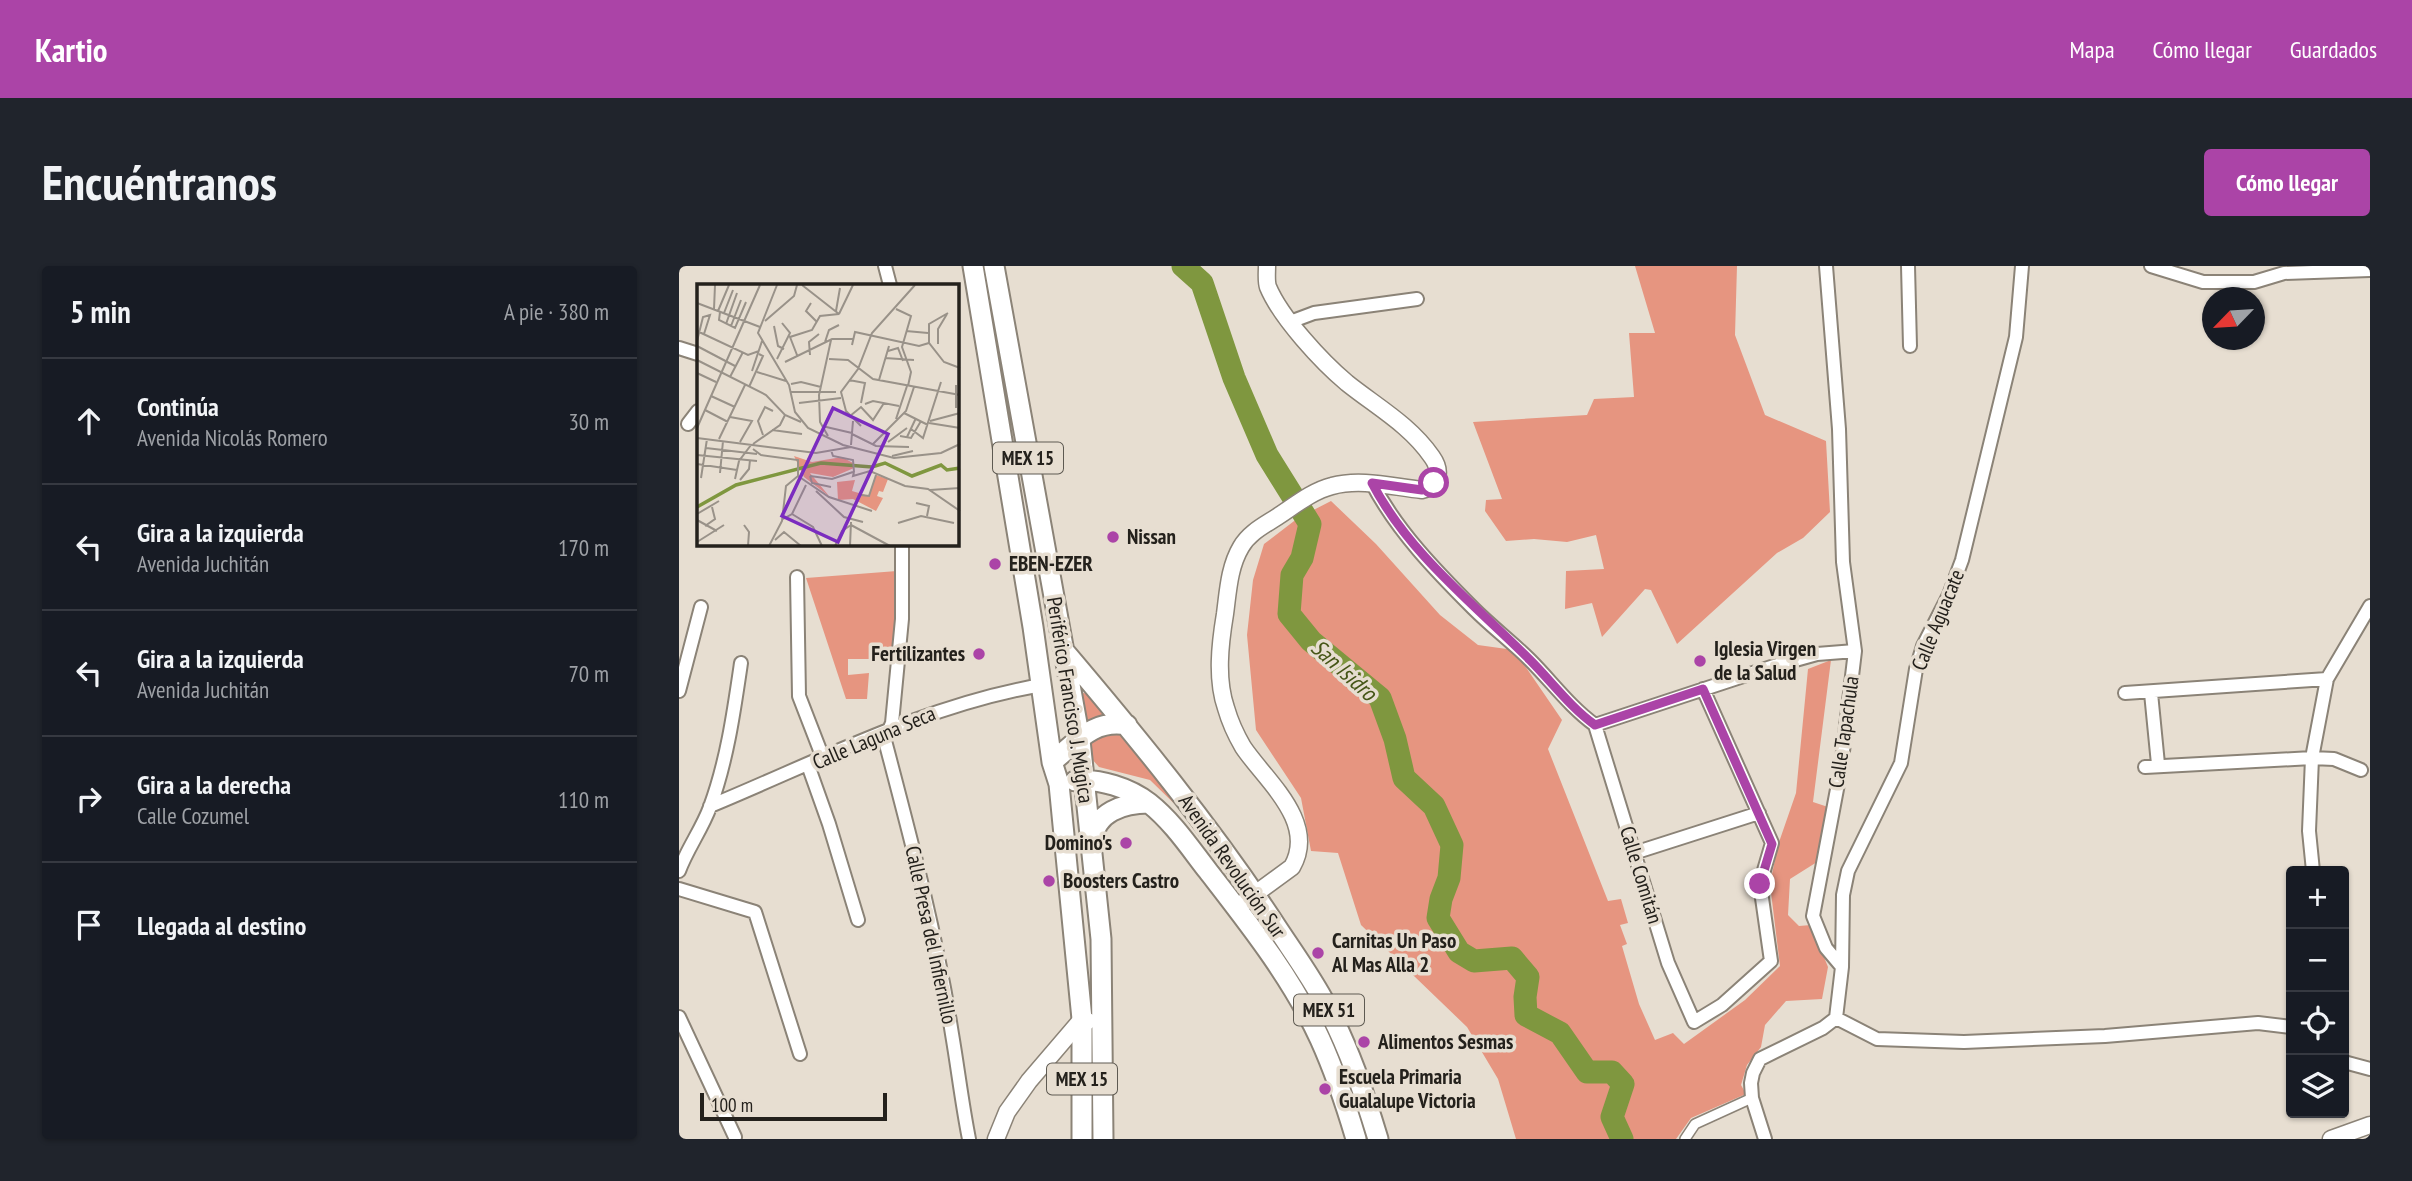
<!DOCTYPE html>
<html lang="es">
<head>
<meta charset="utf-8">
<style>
	:root { --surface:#171b24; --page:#20242c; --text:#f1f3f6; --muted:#9ea1a6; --line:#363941; --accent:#ab44a7 }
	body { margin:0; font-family:"PT Sans Narrow",sans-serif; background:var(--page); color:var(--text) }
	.controls { position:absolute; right:21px; bottom:21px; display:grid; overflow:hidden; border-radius:7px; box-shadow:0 2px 5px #0004 }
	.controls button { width:63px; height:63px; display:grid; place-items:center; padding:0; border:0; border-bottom:2px solid var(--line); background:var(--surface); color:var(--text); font:35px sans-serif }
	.compass { position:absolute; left:1523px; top:21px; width:63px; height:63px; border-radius:50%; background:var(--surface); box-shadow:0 2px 5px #0004; rotate:245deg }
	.scale { position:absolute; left:21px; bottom:18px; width:187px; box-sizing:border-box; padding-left:7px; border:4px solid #24211c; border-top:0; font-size:19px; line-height:24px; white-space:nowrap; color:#24211c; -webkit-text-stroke:5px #e7ded1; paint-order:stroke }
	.stop { position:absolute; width:21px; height:21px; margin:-16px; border:5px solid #ab44a7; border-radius:50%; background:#fff }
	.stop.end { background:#ab44a7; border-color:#fff; box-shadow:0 2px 7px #0008 }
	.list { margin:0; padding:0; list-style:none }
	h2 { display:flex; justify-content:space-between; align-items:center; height:91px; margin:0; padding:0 28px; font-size:30px }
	h2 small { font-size:23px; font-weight:400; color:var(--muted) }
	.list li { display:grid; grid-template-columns:46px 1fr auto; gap:21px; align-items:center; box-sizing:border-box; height:126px; padding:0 28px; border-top:2px solid var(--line) }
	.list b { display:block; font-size:26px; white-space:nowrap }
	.list p { margin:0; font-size:23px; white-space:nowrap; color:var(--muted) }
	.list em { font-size:23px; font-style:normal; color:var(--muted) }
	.icon { flex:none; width:38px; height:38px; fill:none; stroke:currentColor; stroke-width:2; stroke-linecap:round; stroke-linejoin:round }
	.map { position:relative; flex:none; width:1691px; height:873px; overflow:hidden; border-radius:7px }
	header { display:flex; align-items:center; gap:42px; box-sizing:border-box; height:98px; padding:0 35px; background:var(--accent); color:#fff }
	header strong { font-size:33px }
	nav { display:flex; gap:38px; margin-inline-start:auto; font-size:24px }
	.intro { display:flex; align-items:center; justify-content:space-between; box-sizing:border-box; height:168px; padding:0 42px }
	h1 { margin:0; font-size:49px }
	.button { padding:18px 32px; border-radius:7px; background:var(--accent); color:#fff; font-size:24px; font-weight:700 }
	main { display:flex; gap:42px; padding:0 42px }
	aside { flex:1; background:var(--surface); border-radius:7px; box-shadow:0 2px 5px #0004 }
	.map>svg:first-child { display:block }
	.green { fill:#e69580 }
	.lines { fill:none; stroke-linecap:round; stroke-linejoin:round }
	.river { stroke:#7f973f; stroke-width:23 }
	.pedestrian-casing { stroke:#8b8377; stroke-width:12 }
	.minor-casing { stroke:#8b8377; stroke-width:16 }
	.tertiary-casing { stroke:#8b8377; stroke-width:19 }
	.primary-casing { stroke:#8b8377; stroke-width:23 }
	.pedestrian { stroke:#fff; stroke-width:9 }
	.minor { stroke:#fff; stroke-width:12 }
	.tertiary { stroke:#fff; stroke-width:16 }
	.primary { stroke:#fff; stroke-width:19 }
	.route { stroke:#ab44a7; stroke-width:9 }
	.poi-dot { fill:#ab44a7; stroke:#e7ded1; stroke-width:2.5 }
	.labels { text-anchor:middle; stroke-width:7; stroke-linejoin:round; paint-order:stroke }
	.shield { fill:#e7ded1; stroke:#5e5a52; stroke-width:2 }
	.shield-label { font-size:19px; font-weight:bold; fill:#24211c }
	.poi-label { font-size:21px; font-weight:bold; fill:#24211c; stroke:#e7ded1; text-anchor:start }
	.street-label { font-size:21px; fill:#24211c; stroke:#e7ded1 }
	.water-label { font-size:23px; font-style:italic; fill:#465617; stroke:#e7ded1 }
	.inset-river { fill:none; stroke:#7f973f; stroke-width:3.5 }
	.inset-road { fill:none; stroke:#999289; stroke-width:2 }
	.view { fill:#7b2cbf; fill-opacity:0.15; stroke:#7b2cbf; stroke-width:3.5 }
	.inset-edge { fill:none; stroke:#24211c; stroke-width:3.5 }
</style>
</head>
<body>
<header>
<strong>Kartio</strong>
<nav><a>Mapa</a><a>Cómo llegar</a><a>Guardados</a></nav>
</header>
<div class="intro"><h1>Encuéntranos</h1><a class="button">Cómo llegar</a></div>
<main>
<aside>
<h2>5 min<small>A pie · 380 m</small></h2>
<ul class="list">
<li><svg class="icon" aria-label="ahead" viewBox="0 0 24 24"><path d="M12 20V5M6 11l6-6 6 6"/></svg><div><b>Continúa</b><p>Avenida Nicolás Romero</p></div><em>30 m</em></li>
<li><svg class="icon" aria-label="left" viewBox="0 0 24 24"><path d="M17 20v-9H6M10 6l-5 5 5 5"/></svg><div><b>Gira a la izquierda</b><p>Avenida Juchitán</p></div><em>170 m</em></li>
<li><svg class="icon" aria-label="left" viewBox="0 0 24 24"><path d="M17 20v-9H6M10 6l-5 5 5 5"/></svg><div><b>Gira a la izquierda</b><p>Avenida Juchitán</p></div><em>70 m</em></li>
<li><svg class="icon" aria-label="right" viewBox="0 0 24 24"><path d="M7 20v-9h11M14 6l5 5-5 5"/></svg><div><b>Gira a la derecha</b><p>Calle Cozumel</p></div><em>110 m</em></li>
<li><svg class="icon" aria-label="arrive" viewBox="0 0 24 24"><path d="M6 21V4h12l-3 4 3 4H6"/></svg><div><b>Llegada al destino</b></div></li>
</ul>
</aside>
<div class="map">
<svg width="1691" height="873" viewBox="0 0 1691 873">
	<rect width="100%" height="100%" fill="#e7ded1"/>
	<path class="green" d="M956,0H1058L1056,69L1086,149L1147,175L1151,246L1124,272L1098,287L998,378L972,324L966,323L923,371L913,337L886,343L887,305L925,303L917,269L888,276L855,273L827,275L806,245L807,234L823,233L794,156L908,149L915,133L955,131L950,67H976Z
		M652,235L697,278L761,349L799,379L835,384L883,454L869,483L929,635L942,633L949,657L941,659L948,678L943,680L960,738L976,774L994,767L1005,778L1066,734L1101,700L1091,618L1099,579L1117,527L1129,403L1152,394L1134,536L1149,541L1138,596L1111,613L1109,649L1120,660L1132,659L1149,701L1143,733L1107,735L1086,759L1082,781L1068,799L1062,819L1067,828L1012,852L997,873H837L819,813L788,761L682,659L659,587L632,585L622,532L577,464L568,369L574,314L585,278L619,252Z
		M218,305L219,352L211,393H169V409L190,407L188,433H167L127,312Z
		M404,427L411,428L511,553L471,514L420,501L412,492L399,433Z"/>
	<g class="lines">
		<path class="river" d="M504,0L523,17L555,112L588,189L631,258L623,292L613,309L610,348L632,375L701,432L716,473L725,512L755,540L773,579L770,612L762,633L759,652L780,686L795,695L833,692L849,711L846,731L847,749L881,767L908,806H933L944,818L933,851L943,873"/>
		<g class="pedestrian-casing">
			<path id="pedestrian" d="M1006,873L1016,858L1073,832"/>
		</g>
		<g class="minor-casing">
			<path id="minor" d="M206,0L211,19
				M1147,0L1160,163L1164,296L1176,385L1162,502L1134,650L1147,682L1163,701
				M1229,0L1231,80
				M1472,0L1524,16H1575L1605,7L1691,4
				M611,56L635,47L738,33
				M0,82L19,88
				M9,158L19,145
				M693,217C718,265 757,305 795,343C813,361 833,376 851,394C873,416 891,441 916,459
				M118,311L120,430L144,492
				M0,425L22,341
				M1446,427L1648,413
				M1472,427L1479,498
				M916,459L989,697L1015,756L1043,739L1092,695L1081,618L1093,577L1024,423
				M916,459L1095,400L1138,388L1176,385
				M210,464L213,457L223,353V278
				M204,467C230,566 257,666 273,768C279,803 283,838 290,873
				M129,499L150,558L179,654
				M1466,501L1633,492L1655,493L1682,504
				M31,540C140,495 246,439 363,419
				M955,587L1080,547
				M0,605C8,583 23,563 31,541C48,495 55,445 62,397
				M1634,605L1630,565L1633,492L1648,413L1691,340
				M0,623L76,646L121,788
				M0,751L56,871
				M1157,752L1198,773L1285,776L1426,770L1579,757L1612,761
				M1665,796L1691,803
				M1086,873L1073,832L1072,817L1074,807L1081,793L1144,762L1157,752L1163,701L1164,629L1169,605L1222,497L1237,403L1244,380L1270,329L1283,294L1337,71L1343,0"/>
		</g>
		<g class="tertiary-casing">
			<path id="tertiary" d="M557,642L613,601C639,556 586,514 564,481C557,469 551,456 547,442C537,413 541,378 546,348C549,326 550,301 562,281C570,267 584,260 598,251C615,240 633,225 653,220C682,212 714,221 743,224C760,220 763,205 753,191C731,159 698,141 668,117C643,96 602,52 589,21C587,15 588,7 588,0
				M317,873L328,846L350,815L403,753L409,755
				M1652,873L1691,859"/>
		</g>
		<g class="primary-casing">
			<path id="primary" d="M294,0L354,361L373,496L380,518L403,753V873
				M315,0L401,474L422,673L424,873
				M385,385C458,471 530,559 593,654C611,682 632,710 647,739C670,782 685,827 699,873
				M373,496C398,476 414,453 448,459
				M396,515C420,512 451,522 470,537C494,556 511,582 529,605C570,658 613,712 641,773C656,806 667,839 677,873
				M414,575C415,546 445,537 470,537"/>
		</g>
		<use href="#pedestrian" class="pedestrian"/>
		<use href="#minor" class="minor"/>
		<use href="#tertiary" class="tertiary"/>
		<use href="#primary" class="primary"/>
	</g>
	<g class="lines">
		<path class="route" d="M755,217L750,222L743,224L693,217C730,288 795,338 851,394C873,416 891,441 916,459L1024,423L1093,578L1081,618"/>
	</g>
	<g class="poi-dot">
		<circle cx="434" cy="271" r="7"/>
		<circle cx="316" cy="298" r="7"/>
		<circle cx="300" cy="388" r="7"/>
		<circle cx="1021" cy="395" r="7"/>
		<circle cx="447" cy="577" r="7"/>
		<circle cx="370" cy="615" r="7"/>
		<circle cx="639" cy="687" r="7"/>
		<circle cx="685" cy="776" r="7"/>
		<circle cx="646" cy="823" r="7"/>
	</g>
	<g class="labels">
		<g class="shield">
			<rect x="314" y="176.5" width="70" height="31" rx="5"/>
			<rect x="615" y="728.5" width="70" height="31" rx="5"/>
			<rect x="368" y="797.5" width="70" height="31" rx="5"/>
		</g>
		<g class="shield-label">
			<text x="349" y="199">MEX 15</text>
			<text x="650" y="751">MEX 51</text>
			<text x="403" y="820">MEX 15</text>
		</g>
		<g class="poi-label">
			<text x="448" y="278">Nissan</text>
			<text x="330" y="305">EBEN-EZER</text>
			<text x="1035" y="390">Iglesia Virgen<tspan x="1035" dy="24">de la Salud</tspan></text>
			<text x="286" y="395" text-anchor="end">Fertilizantes</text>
			<text x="433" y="584" text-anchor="end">Domino's</text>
			<text x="384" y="622">Boosters Castro</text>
			<text x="653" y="682">Carnitas Un Paso<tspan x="653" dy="24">Al Mas Alla 2</tspan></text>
			<text x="699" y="783">Alimentos Sesmas</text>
			<text x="660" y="818">Escuela Primaria<tspan x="660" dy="24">Gualalupe Victoria</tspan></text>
		</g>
		<g class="street-label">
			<text transform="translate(1259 354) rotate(-68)" y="7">Calle Aguacate</text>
			<text transform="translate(391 434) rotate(81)" y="7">Periférico Francisco J. Múgica</text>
			<text transform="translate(1165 466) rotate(-82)" y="7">Calle Tapachula</text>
			<text transform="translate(195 472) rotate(-23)" y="7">Calle Laguna Seca</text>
			<text transform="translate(553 600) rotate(55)" y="7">Avenida Revolución Sur</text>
			<text transform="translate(962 609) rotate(73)" y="7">Calle Comitán</text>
			<text transform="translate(252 669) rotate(78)" y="7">Calle Presa del Infiernillo</text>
		</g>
		<g class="water-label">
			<text transform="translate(665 404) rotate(42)" y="8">San Isidro</text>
		</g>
	</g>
	<g transform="translate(18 18)">
		<rect width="262" height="262" fill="#e7ded1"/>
		<path d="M97,172L115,178L145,173L156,179L157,184L136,193L113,189L132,212L107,193ZM179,191L191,195L186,208L182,207L180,212L186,214L179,227L156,215L141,216L140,198L158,196L155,207L172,212Z" fill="#e69580"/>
		<path class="inset-river" d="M0,223L39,201L124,179L175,183L188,179L215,192L244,181L250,186L263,184"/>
		<path class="inset-road" d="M80,1L61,49L92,101L98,128L111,144L146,161L197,174L244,169L263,160M105,1L142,30M0,19L63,43M114,19L109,27L120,38M17,25L18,1M199,25L214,32L205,63L214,88L211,102M21,27L32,1M139,27L143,4M23,28L22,36L38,44L49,18M27,29L36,6M142,30L156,1M68,37L97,12L100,1M29,40L40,9M34,42L44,16M77,42L81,62L87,65M0,47L51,71L62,67M209,47L231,49M0,57L6,33L13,31L7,50M128,58L132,46L142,41M232,59V40L251,29M241,60V45L250,30M155,61L158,48L222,62L232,59L247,78L263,84M0,62L38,82M191,67L201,64L206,77M100,71L93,53L115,46L123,32L142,30M113,71L112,58L122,50M188,74L217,76M80,75L93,49L85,39M132,75L151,76L176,95L263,111M0,76L69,111L88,131L104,138M88,78L135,55H156M55,87L65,57M60,88L89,97M0,89L19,98M33,93L46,68M152,96L168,99L164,119M182,96L192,62M94,100L104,98L124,103M52,103L66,72L62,70M93,108H139M14,112L38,123M102,119L144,114M168,120L176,117L202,122M259,124V101M8,126L31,138M207,129L231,141M153,132L164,123L176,136L187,119M33,133L55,137L43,158M199,135L210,102M233,137L263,129M232,139L263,144M125,142L155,149M164,142L149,127L144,108L161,85L175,49L218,1M0,144L63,1M214,145L226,154L244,98M75,146L105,150M155,150L179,162L212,163M66,151L61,137L68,123L76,127M131,152L123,138L122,111L134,56M203,152L214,154L224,137M210,153L219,134M0,154L119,169L154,163M22,155L48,101M191,158L210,144M56,160L83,141L88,131M176,160L209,127L217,103M154,161L156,137M9,164L60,170M56,165L64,171L101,176V192M134,166L136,172L156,176L157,188M0,171L60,177M195,172L216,167M0,180L40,186M157,188L156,192L173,187L208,202L231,205L263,227M23,189L26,157M101,192L132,213L175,227M113,192L135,195L156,188M113,192L115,199L134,203M4,194L10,155M38,195L42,177L54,161M43,196L52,185L53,176M233,206L263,204M119,207L147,233L166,238M164,211L172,212L179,191M219,219L232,222L230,232M0,230L22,217M95,230L116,243L125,262M86,235L95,230L109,201M0,236L20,247M201,239L224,232L257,239M47,241L52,248L51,262M154,241L193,262M8,242L18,235L15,223M78,256L87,248L104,262M0,258L27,241M72,262L85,237L89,202L101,192M138,262L145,247L154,241M153,262L154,238"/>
		<path class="view" d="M136,124L191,150L141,258L85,232Z"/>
		<rect width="262" height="262" class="inset-edge"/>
	</g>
</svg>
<div class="controls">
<button>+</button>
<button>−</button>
<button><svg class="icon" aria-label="locate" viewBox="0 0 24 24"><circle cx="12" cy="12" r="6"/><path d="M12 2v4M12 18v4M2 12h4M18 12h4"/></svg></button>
<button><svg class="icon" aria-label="layers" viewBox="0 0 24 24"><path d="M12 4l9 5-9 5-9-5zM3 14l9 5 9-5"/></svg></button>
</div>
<svg class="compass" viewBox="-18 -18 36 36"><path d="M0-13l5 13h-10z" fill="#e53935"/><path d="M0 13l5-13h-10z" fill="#9ea1a6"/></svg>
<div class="scale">100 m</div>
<div class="stop" style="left:755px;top:217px"></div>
<div class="stop end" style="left:1081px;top:618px"></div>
</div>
</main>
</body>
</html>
